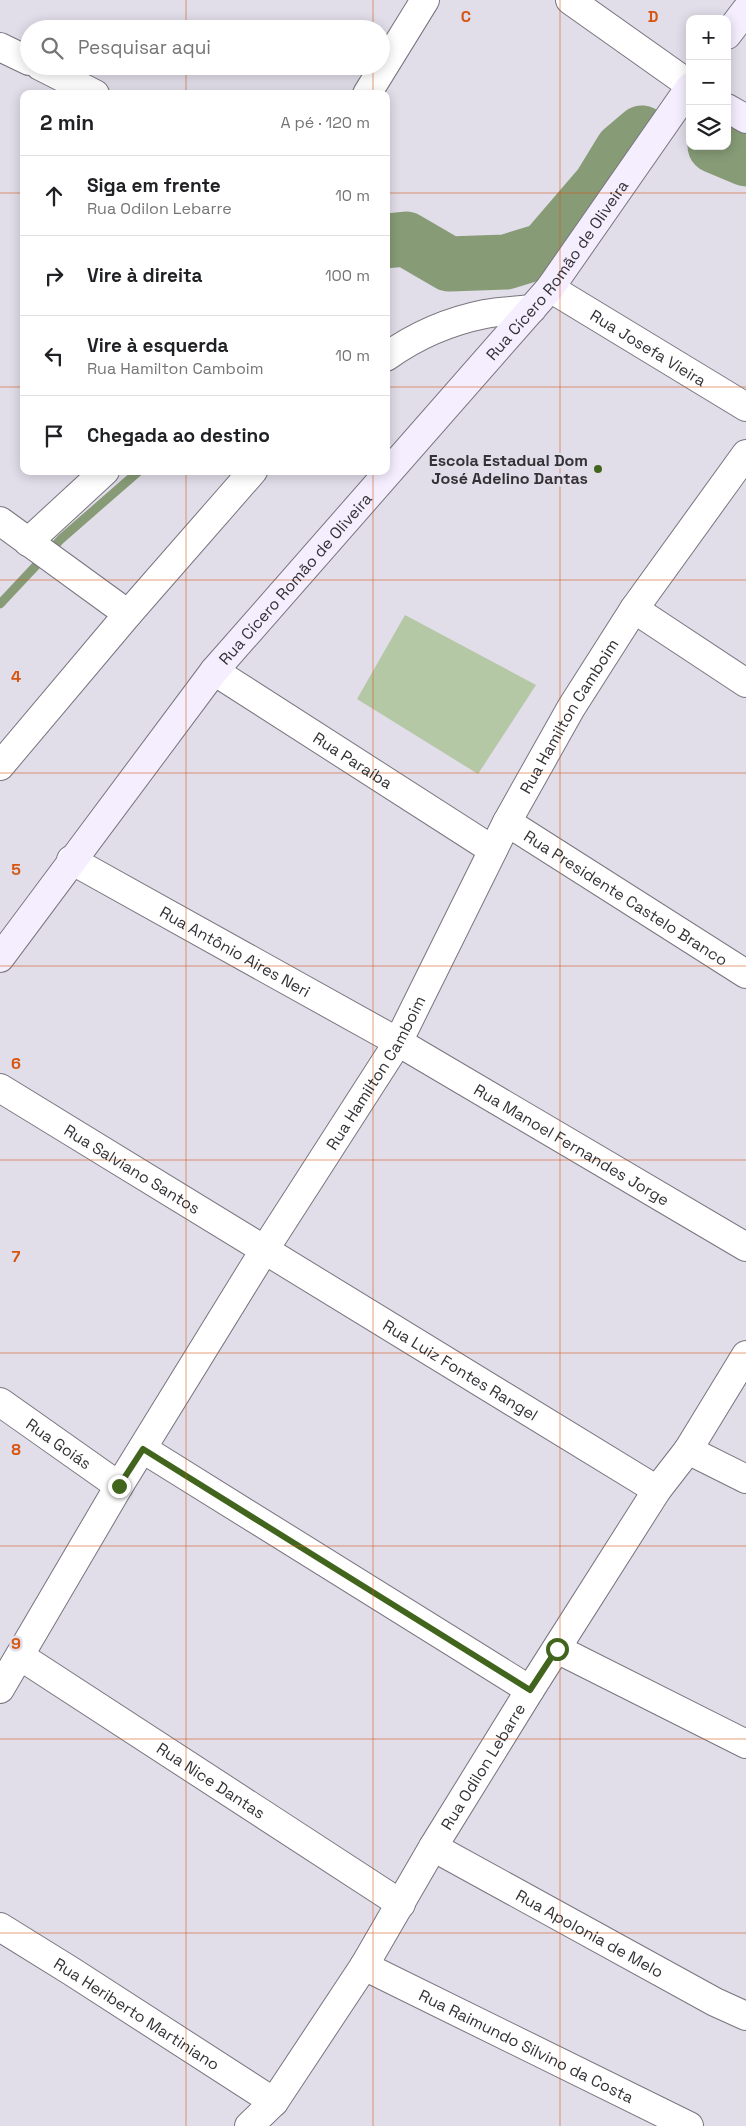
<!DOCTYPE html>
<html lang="pt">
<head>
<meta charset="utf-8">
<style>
	:root { --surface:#fff; --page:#f2f2f2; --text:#202124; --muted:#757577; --line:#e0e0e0 }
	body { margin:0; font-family:"Space Grotesk",sans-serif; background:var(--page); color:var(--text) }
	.controls { position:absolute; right:15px; top:15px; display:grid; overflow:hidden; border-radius:10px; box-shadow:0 2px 12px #0003 }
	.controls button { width:45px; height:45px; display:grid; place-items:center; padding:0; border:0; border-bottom:1px solid var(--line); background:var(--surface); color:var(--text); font:25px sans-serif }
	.stop { position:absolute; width:15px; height:15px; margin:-11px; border:4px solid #42651d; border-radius:50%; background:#fff }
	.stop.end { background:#42651d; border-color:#fff; box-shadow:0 1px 5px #0008 }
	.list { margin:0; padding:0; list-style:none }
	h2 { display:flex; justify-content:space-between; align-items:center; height:65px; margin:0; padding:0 20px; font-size:21px }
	h2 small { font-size:16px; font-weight:400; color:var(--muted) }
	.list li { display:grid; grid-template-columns:32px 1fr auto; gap:15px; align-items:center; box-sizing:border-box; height:80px; padding:0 20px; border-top:1px solid var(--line) }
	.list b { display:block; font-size:19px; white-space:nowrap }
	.list p { margin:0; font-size:16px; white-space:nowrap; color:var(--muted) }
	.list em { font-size:16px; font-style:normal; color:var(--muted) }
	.icon { flex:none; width:28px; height:28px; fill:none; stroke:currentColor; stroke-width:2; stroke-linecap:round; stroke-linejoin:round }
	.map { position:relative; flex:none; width:746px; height:2126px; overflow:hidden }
	.search { position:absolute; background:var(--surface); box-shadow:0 2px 12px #0003; left:20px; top:20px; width:370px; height:55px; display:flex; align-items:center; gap:12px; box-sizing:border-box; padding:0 18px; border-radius:28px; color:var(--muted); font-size:19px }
	.panel { position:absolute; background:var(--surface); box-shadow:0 2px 12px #0003; left:20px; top:90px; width:370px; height:385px; border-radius:10px }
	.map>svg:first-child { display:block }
	.green { fill:#b5c8a6 }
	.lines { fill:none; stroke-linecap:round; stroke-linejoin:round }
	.stream { stroke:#869b76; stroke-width:9 }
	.river { stroke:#869b76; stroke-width:55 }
	.street-casing { stroke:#79757f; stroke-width:30 }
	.secondary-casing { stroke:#79757f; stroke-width:30 }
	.street { stroke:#fff; stroke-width:28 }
	.secondary { stroke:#f4eefe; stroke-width:28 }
	.route { stroke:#42651d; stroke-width:6 }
	.grid { fill:none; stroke:#d65510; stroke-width:1; stroke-opacity:0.55 }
	.poi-dot { fill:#42651d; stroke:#e1dde9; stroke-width:2 }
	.labels { text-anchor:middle; stroke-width:5; stroke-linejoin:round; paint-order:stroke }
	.street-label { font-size:16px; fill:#343236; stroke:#e1dde9 }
	.poi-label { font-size:16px; font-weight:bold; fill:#343236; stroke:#e1dde9; text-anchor:end }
	.grid-label { font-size:16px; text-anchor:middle; font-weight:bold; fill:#d65510; stroke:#e1dde9; stroke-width:5; stroke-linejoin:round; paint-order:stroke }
</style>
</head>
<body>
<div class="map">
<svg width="746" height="2126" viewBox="0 0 746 2126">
	<rect width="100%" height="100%" fill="#e1dde9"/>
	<path class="green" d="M405,615L536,685L478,774L357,699Z"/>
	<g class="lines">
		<path class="stream" d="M0,604L61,539L139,471"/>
		<path class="river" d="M715,146L746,159
			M386,241L406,239L449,264L506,262L545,250L600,186L622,150L642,133"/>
		<g class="street-casing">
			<g id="street">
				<path d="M570,0L690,85"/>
				<path d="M0,47L29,61"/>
				<path d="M40,66L95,94"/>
				<path d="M367,94L425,0"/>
				<path id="s1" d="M550,288L746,407"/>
				<path d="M386,357C415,336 450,321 485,314C500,311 516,311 532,309"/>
				<path d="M0,521L128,614"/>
				<path d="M28,542L105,471"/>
				<path d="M634,609L746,683"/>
				<path id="s2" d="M214,671L493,850"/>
				<path d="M0,766L128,614L253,471"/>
				<path id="s3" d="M507,822L746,974"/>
				<path id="s4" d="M71,860L398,1042L746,1247"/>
				<path id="s5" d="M0,1088L657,1490"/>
				<path id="s6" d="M0,1402L119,1486"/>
				<path d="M143,1449L530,1690"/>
				<path d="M688,1450L746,1479"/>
				<path d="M557,1649L746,1744"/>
				<path id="s7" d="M20,1656L401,1904"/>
				<path id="s8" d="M0,1689L119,1486L265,1249L398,1042L507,822L571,708L634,609L746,454"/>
				<path id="s9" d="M433,1847L715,2002L746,2016"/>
				<path id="s10" d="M0,1927L71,1971L274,2102"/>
				<path id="s11" d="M364,1966L689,2126"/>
				<path id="s12" d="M249,2126L274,2102L364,1966L433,1847L530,1690L657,1490L688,1450L746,1355"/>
			</g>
		</g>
		<g class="secondary-casing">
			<g id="secondary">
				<path d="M727,35L746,10"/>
				<path d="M727,108L746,119"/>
				<path id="s13" d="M0,958L214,671L550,288L690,87"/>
			</g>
		</g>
		<use href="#street" class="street"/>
		<use href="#secondary" class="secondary"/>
	</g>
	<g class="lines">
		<path class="route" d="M119,1486L143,1449L530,1690L557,1649"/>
	</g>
	<path class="grid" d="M186,0V29M373,0V29M560,0V2126M186,66V94M373,66V94M0,193H24M386,193H746M0,387H24M386,387H746M186,471V2126M373,471V2126M0,580H746M0,773H746M0,966H746M0,1160H746M0,1353H746M0,1546H746M0,1739H746M0,1933H746"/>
	<circle class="poi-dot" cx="598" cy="469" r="5"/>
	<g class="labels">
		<g class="street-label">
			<text dy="6" stroke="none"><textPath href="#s13" startOffset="886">Rua Cícero Romão de Oliveira</textPath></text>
			<text dy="6" stroke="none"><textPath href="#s1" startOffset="115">Rua Josefa Vieira</textPath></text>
			<text dy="6" stroke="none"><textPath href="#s13" startOffset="481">Rua Cícero Romão de Oliveira</textPath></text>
			<text dy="6" stroke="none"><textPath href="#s8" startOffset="1128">Rua Hamilton Camboim</textPath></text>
			<text dy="6" stroke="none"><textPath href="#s2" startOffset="165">Rua Paraíba</textPath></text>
			<text dy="6" stroke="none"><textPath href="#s3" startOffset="141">Rua Presidente Castelo Branco</textPath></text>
			<text dy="6" stroke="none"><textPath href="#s4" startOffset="188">Rua Antônio Aires Neri</textPath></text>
			<text dy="6" stroke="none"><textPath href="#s8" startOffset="722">Rua Hamilton Camboim</textPath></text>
			<text dy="6" stroke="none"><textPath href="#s4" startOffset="576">Rua Manoel Fernandes Jorge</textPath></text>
			<text dy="6" stroke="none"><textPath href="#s5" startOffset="155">Rua Salviano Santos</textPath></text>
			<text dy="6" stroke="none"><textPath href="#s5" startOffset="540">Rua Luiz Fontes Rangel</textPath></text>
			<text dy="6" stroke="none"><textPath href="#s6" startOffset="72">Rua Goiás</textPath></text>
			<text dy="6" stroke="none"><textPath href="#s12" startOffset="430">Rua Odilon Lebarre</textPath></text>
			<text dy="6" stroke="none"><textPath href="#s7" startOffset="228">Rua Nice Dantas</textPath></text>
			<text dy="6" stroke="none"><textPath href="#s9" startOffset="179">Rua Apolonia de Melo</textPath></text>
			<text dy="6" stroke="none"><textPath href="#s10" startOffset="162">Rua Heriberto Martiniano</textPath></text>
			<text dy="6" stroke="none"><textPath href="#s11" startOffset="181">Rua Raimundo Silvino da Costa</textPath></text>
		</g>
		<g class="poi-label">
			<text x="588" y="466">Escola Estadual Dom<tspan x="588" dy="18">José Adelino Dantas</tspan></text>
		</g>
	</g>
	<g class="grid-label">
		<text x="466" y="22">C</text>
		<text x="653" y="22">D</text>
		<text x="16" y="682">4</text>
		<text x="16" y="875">5</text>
		<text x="16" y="1069">6</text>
		<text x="16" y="1262">7</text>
		<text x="16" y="1455">8</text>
		<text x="16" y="1649">9</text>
	</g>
</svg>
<div class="controls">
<button>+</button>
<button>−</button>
<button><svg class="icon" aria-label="layers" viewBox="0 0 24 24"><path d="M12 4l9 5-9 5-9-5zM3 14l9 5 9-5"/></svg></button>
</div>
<div class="stop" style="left:557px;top:1649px"></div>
<div class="stop end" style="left:119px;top:1486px"></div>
<div class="search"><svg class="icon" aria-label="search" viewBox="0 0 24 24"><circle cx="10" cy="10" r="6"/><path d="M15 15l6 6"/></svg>Pesquisar aqui</div>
<section class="panel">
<h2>2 min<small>A pé · 120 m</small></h2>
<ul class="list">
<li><svg class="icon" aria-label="ahead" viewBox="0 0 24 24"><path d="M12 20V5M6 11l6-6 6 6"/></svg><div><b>Siga em frente</b><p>Rua Odilon Lebarre</p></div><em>10 m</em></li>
<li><svg class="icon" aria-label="right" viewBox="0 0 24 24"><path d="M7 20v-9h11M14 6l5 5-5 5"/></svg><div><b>Vire à direita</b></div><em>100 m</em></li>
<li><svg class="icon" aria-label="left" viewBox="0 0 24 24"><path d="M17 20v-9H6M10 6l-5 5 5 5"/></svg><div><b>Vire à esquerda</b><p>Rua Hamilton Camboim</p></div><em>10 m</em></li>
<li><svg class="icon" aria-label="arrive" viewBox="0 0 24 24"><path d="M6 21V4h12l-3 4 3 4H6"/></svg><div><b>Chegada ao destino</b></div></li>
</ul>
</section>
</div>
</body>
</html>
